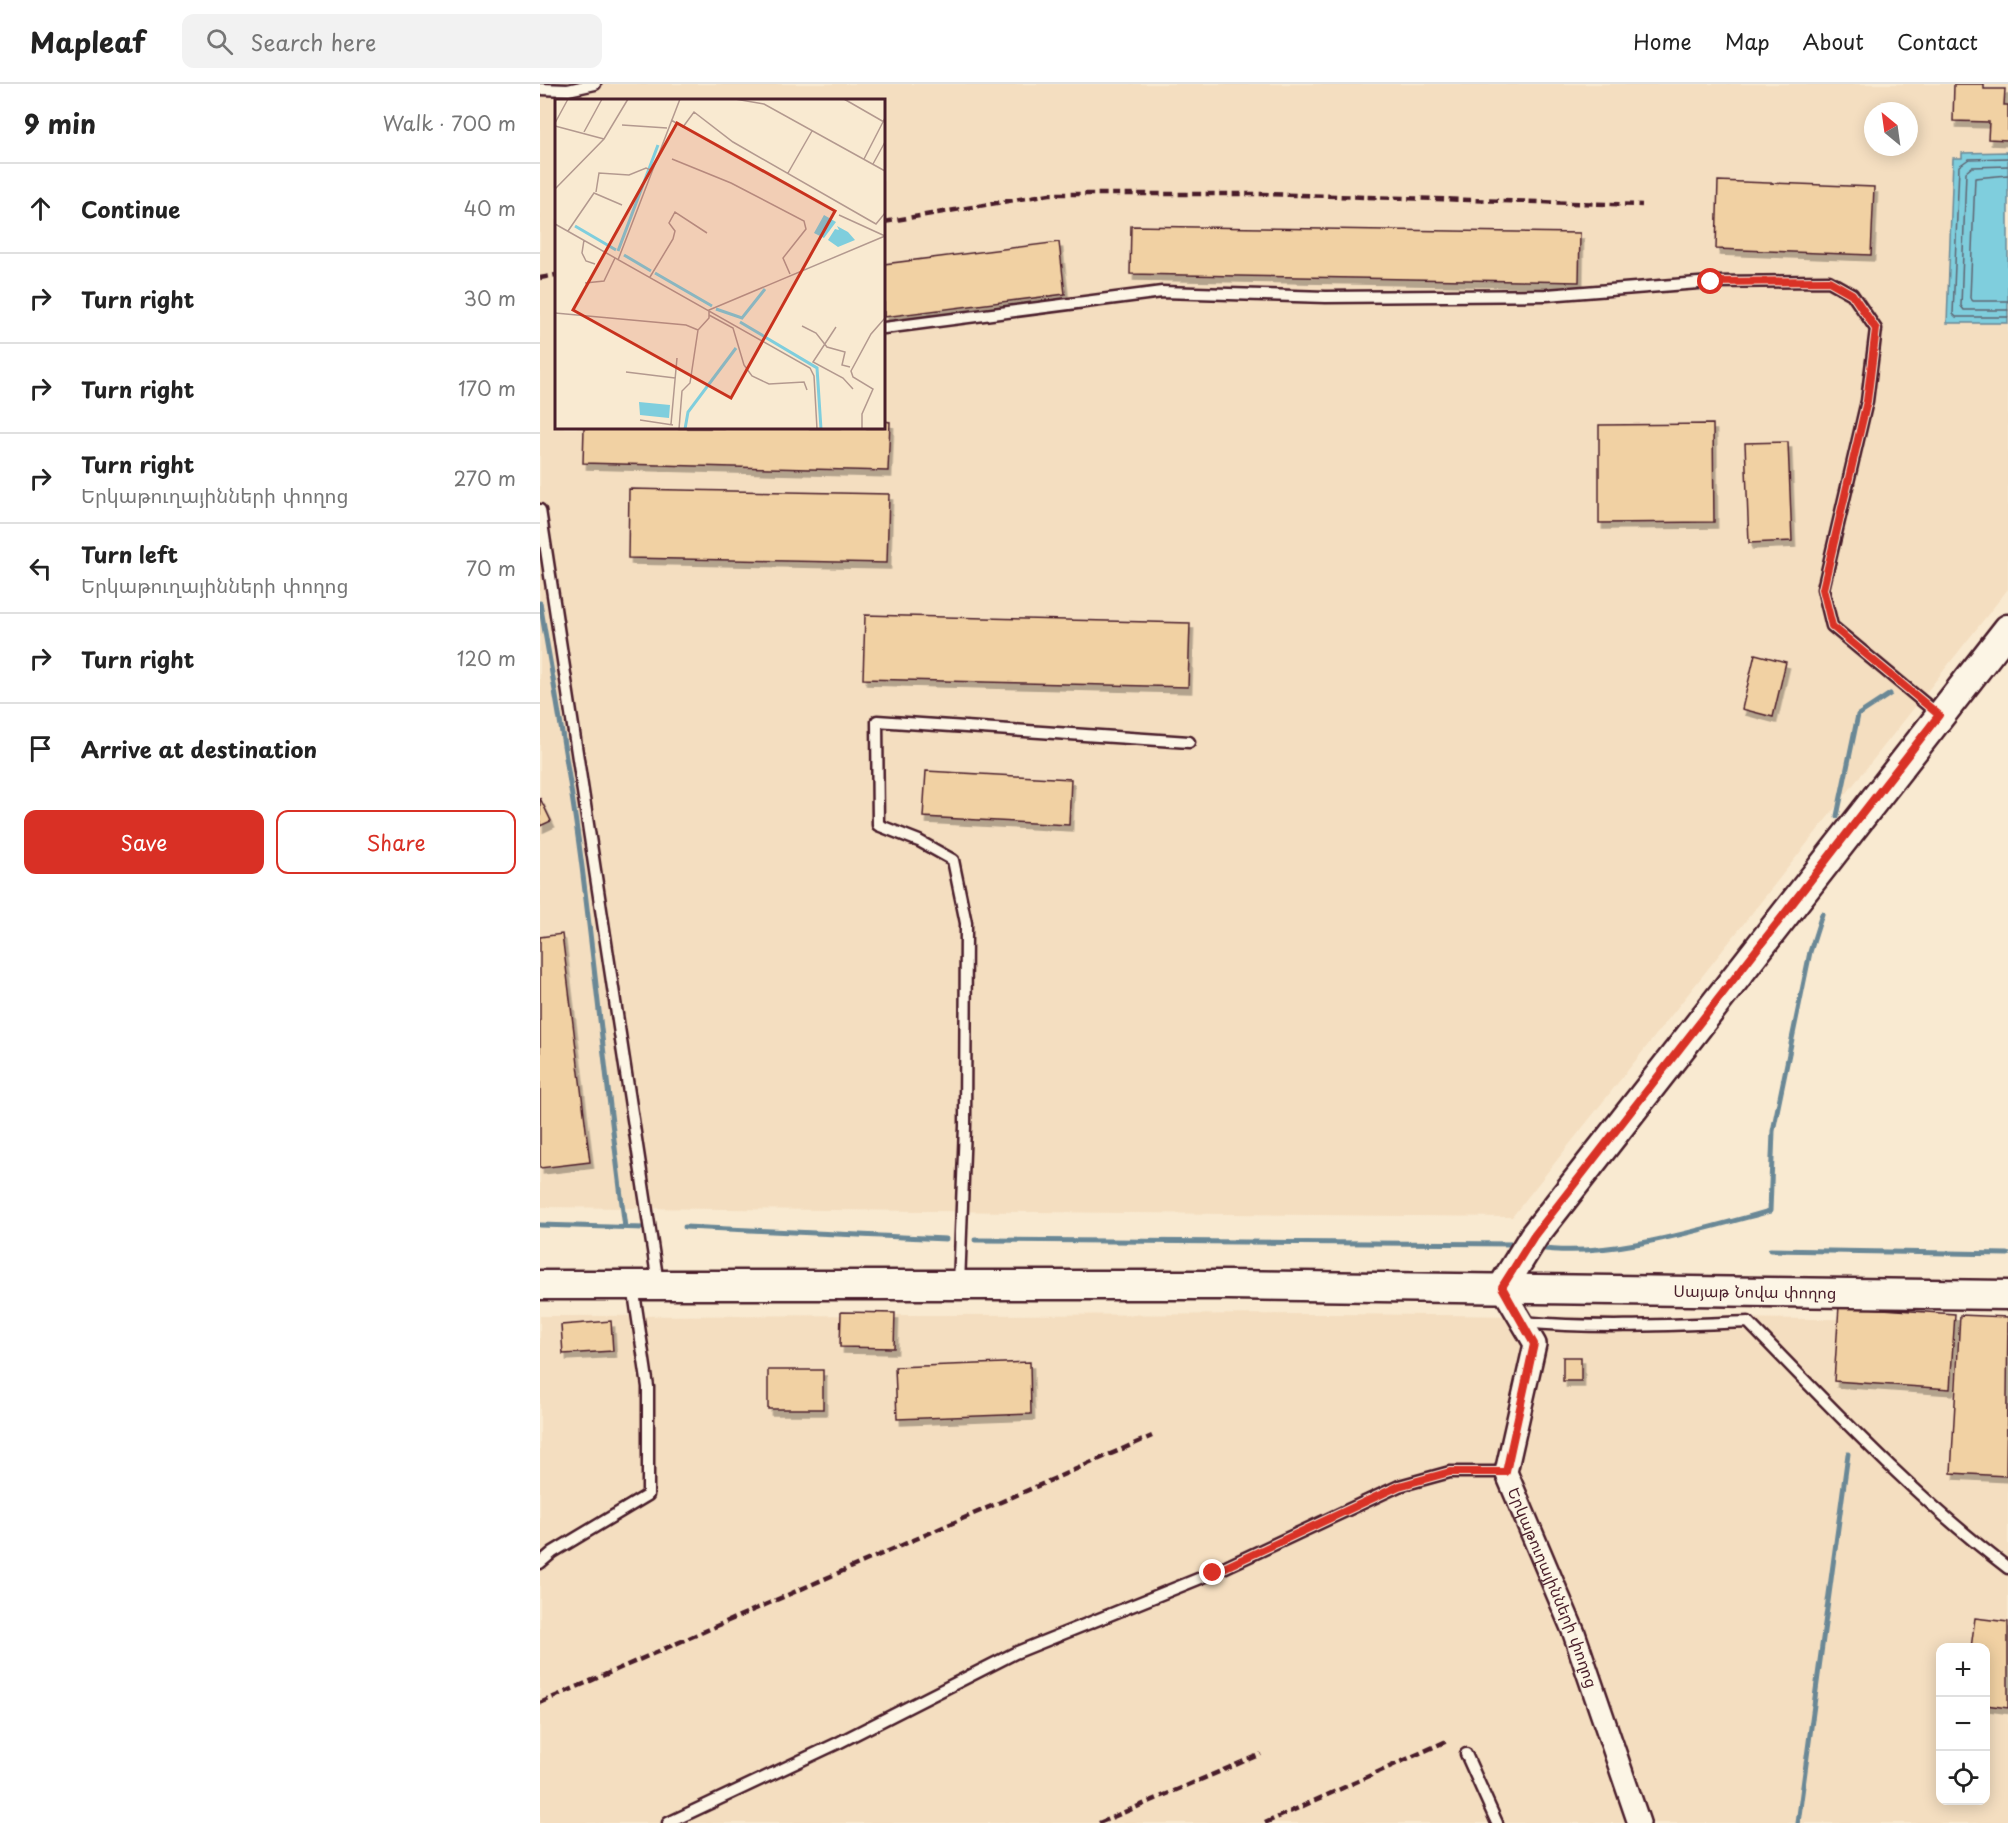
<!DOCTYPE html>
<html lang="en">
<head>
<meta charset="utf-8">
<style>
	:root { --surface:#fff; --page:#f2f2f2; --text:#222; --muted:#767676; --line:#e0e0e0; --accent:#d93025 }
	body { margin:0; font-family:"Playpen Sans","Noto Sans Armenian",sans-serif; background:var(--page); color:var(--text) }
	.controls { position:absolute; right:18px; bottom:18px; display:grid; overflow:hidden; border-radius:12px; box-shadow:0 3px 15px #0003 }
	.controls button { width:54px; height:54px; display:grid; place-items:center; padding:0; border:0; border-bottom:2px solid var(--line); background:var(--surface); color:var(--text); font:30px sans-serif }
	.compass { position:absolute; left:1324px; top:18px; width:54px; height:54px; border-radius:50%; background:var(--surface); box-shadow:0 3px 15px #0003; rotate:331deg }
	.stop { position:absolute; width:18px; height:18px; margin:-14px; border:4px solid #d93025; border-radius:50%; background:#fff }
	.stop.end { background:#d93025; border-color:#fff; box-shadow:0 2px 6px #0008 }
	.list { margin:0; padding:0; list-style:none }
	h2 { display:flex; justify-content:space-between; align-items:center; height:78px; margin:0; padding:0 24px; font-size:26px }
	h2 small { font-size:20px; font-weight:400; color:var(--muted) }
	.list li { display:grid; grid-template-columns:39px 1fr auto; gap:18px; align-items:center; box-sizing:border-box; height:90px; padding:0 24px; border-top:2px solid var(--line) }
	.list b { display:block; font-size:22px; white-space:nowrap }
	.list p { margin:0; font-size:20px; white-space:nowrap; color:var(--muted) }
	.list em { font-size:20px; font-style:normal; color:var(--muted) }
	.actions { display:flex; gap:12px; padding:18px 24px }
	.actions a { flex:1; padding:14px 0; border:2px solid var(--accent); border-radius:12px; text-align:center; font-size:21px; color:var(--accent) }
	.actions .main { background:var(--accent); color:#fff }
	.icon { flex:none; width:33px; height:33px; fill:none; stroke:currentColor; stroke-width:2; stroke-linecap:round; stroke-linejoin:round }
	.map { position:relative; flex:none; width:1468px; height:1739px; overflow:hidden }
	header { display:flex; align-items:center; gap:36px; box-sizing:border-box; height:84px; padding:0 30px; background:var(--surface); border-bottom:2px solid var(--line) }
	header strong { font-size:28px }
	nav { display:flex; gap:33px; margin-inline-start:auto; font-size:21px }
	.search { width:420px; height:54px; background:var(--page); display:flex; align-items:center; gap:15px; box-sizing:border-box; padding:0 21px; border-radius:12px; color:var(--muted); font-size:22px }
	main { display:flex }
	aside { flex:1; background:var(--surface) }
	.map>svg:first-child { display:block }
	.built { fill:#f4dec0; fill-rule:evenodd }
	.water { fill:#7fcedd; stroke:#6a8896; stroke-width:1.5 }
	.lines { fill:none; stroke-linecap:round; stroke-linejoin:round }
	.shore { stroke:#5f6572; stroke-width:1.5 }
	.stream { stroke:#6a8896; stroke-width:5 }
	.building { fill:#f1d1a3; stroke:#4a1f2b; stroke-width:1.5; filter:url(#shadow) }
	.lane-casing { stroke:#4a1f2b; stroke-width:15 }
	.street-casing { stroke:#4a1f2b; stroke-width:26 }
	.secondary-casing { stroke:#4a1f2b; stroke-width:33 }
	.lane { stroke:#fcf5e5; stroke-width:10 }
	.street { stroke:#fcf5e5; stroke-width:21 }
	.secondary { stroke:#fcf5e5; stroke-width:28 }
	.rail { stroke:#4a1f2b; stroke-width:4.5; stroke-dasharray:9 4.5; stroke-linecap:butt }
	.route { stroke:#d93025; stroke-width:8 }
	.labels { text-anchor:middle; stroke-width:4.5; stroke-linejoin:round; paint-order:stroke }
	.street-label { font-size:16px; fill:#4a1f2b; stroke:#fcf5e5 }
	.inset-river { fill:none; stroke:#7fcedd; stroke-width:3 }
	.inset-road { fill:none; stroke:#b3998f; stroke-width:1.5 }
	.view { fill:#c8321e; fill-opacity:0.15; stroke:#c8321e; stroke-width:3 }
	.inset-edge { fill:none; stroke:#4a1f2b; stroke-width:3 }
</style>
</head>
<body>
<header>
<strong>Mapleaf</strong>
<div class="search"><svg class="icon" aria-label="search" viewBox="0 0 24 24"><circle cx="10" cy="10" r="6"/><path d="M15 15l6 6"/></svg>Search here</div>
<nav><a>Home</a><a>Map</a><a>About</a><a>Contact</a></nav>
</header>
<main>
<aside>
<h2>9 min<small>Walk · 700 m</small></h2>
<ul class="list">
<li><svg class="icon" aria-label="ahead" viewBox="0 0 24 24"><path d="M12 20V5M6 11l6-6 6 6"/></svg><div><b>Continue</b></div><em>40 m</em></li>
<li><svg class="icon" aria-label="right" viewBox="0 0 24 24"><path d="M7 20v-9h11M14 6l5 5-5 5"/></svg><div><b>Turn right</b></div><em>30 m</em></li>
<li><svg class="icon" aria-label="right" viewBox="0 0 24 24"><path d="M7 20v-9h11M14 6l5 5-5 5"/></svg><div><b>Turn right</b></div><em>170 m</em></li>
<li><svg class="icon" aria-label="right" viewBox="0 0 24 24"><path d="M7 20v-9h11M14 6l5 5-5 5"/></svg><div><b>Turn right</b><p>Երկաթուղայինների փողոց</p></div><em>270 m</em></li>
<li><svg class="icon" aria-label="left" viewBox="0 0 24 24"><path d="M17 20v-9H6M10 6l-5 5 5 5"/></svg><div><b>Turn left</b><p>Երկաթուղայինների փողոց</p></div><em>70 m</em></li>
<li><svg class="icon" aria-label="right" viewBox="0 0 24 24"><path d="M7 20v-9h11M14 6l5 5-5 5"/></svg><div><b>Turn right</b></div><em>120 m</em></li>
<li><svg class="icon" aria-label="arrive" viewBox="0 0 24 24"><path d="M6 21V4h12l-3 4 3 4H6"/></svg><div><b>Arrive at destination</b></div></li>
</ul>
<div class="actions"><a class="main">Save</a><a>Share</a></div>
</aside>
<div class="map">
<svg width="1468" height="1739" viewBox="0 0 1468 1739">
	<defs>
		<filter id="shadow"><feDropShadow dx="3.5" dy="6" stdDeviation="0" flood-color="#0004"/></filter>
	</defs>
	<rect width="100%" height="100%" fill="#f9ead1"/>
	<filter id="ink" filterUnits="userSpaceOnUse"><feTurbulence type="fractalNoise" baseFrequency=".0167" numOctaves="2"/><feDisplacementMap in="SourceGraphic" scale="12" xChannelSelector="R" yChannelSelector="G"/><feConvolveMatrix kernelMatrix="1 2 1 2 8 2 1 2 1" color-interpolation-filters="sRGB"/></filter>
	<g filter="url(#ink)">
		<path class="built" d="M0,0H1468V505L972,1133L0,1123ZM16,16H344V344H16ZM1333,27H1369V63H1333Z
			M791,1230L1468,1237V1739H0V1232ZM1400,1564H1446V1716H1400Z"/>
		<path class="water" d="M1468,68V239H1407L1413,74H1422V69Z"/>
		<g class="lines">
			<path class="shore" d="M1468,74L1429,75L1419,82L1413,230L1416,233H1468
				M1468,82L1432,83L1426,88L1421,222L1424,226H1468
				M1468,91L1435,94L1430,214L1433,217H1468"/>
			<path class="stream" d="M0,519C15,607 31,695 42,783C57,903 69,1023 85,1143
				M1297,732L1318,631L1350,610
				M0,1141L104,1144
				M145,1143L406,1155
				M435,1156L977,1160
				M998,1164C1067,1175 1163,1145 1230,1127L1233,1047L1270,868L1282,830
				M1230,1166L1468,1170
				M1258,1739L1308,1370"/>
		</g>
		<path class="building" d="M1414,0H1444V5H1465L1464,21H1468V56L1448,55L1449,38L1413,37Z
			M1178,97L1334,103L1331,171L1176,165Z
			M591,142L1040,149L1039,198L590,190Z
			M519,158L525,210L344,233V180Z
			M344,337L350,338L348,387L43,379L44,344H344Z
			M1173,340L1174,438L1059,439V341Z
			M1248,358L1252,457L1209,459L1205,359Z
			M89,405L349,410L347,479L88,474Z
			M325,531L650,539L648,603L323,595Z
			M1215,570L1246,578L1233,633L1202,625Z
			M386,687L531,695L529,741L383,733Z
			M0,714L11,737L0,742Z
			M22,850L50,1078L0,1084V853Z
			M1299,1222L1415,1230L1410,1305L1294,1297Z
			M301,1228L355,1229L354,1264L300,1263Z
			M1420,1231L1468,1233L1466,1392L1411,1389Z
			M71,1237L73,1267L23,1270L21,1241Z
			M1023,1273H1041V1297H1023Z
			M490,1278L491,1330L357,1335L355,1283Z
			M228,1286H283V1325H228Z
			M1435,1534L1468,1538V1624L1446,1621V1564H1431Z"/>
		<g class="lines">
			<g class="lane-casing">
				<path id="lane" d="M0,5L28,6L55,0
					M344,244L622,208L786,213L1007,211L1171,198L1289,197L1312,210L1336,245L1327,317L1283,505L1292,542L1399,631
					M0,426L118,1199
					M419,1201L425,1042L426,839L413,776L379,757L338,741L337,637L649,658
					M982,1238C1057,1245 1132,1241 1208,1238C1291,1323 1373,1412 1468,1484
					M0,1479L13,1468L108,1411V1303L93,1202
					M926,1670L957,1739
					M128,1739L298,1659L475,1569L673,1489L859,1402L910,1388H966"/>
			</g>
			<g class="street-casing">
				<g id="street">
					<path id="s1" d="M962,1204L995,1260L966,1388L1034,1549L1099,1739"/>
				</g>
			</g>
			<g class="secondary-casing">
				<g id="secondary">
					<path id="s2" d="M0,1201H688L1468,1211"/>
					<path d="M962,1204L994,1152L1468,545"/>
				</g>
			</g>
			<use href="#lane" class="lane"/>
			<use href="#street" class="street"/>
			<use href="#secondary" class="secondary"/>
			<path class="rail" d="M344,138L510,110H724L1102,121
				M0,194L16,191
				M0,1619L612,1352
				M559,1739L721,1670
				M725,1739L909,1656"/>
		</g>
	</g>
	<g class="lines" filter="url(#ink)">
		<path class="route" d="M673,1489L859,1402L910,1388H966L994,1260L962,1203L994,1152L1399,631L1292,542L1283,505L1327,317L1336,245L1312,210L1289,197L1171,198"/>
	</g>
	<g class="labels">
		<g class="street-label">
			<text dy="6" stroke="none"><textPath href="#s2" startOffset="1215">Սայաթ Նովա փողոց</textPath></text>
			<text dy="6" stroke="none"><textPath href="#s1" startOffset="321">Երկաթուղայինների փողոց</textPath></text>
		</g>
	</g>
	<g transform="translate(15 15)">
		<rect width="330" height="330" fill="#f9ead1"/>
		<path d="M269,116L281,123L269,139L259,134ZM282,127L293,133L300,141L283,148L273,141L280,130L284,131ZM84,303L115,306L114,319L85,316Z" fill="#7fcedd"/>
		<path class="inset-river" d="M20,127L61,151M63,152L103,46M69,156L96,172M100,174L157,207M161,210L187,219L210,190M185,223L262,269L266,330M130,330L133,313L181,249"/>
		<path class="inset-road" d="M180,0L209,5L330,72M289,0L329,23M116,21L128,28L139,13L178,43L314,121L321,125L330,114M0,24L13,0M67,26L112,29M0,27L49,40M29,33L47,0M117,60L176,84L249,122L251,130L228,159L235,175M309,60L330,19M318,65L330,43M233,74L257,32M0,90L49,40L73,0M41,93L44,74L74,76L91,69L96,71M284,116L330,137M0,125L255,269L259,277L262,330M13,132L39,94L67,106M29,141L27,154L31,162L40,165M63,161L125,0M95,178L118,140L120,132L114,124L120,113L152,134M30,184L49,182L60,159M0,214L131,226L143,231M154,216L178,229L189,266L197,277L214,285L249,283L252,291M247,227L261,234L272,248L290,253L287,266L295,268M281,228L258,263L288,279L298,290M71,273L120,279M85,321L118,326M116,325L122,259M124,330L127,292L135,284L143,231L154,219V211L330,137M307,330V315L318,290L298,278L296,272L316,235L330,219"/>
		<path class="view" d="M122,24L280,112L176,299L18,211Z"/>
		<rect width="330" height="330" class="inset-edge"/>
	</g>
</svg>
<div class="controls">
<button>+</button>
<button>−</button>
<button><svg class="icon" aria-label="locate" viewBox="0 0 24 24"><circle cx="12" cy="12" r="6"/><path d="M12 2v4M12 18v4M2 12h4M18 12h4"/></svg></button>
</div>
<svg class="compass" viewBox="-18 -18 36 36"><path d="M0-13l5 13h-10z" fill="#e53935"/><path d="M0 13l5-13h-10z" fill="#767676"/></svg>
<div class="stop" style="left:1171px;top:198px"></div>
<div class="stop end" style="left:673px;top:1489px"></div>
</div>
</main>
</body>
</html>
